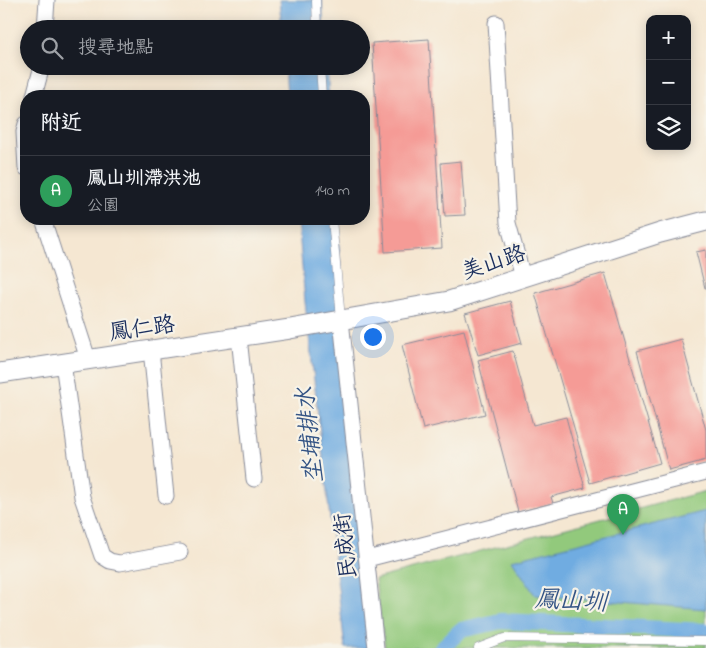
<!DOCTYPE html>
<html lang="zh-TW">
<head>
<meta charset="utf-8">
<style>
	:root { --surface:#171b24; --page:#20242c; --text:#f1f3f6; --muted:#9ea1a6; --line:#363941; --accent:#8c9099 }
	body { margin:0; font-family:"Indie Flower","LXGW WenKai TC",sans-serif; background:var(--page); color:var(--text) }
	.controls { position:absolute; right:15px; top:15px; display:grid; overflow:hidden; border-radius:10px; box-shadow:0 2px 12px #0003 }
	.controls button { width:45px; height:45px; display:grid; place-items:center; padding:0; border:0; border-bottom:1px solid var(--line); background:var(--surface); color:var(--text); font:25px sans-serif }
	.you { position:absolute; left:372px; top:336px; width:18px; height:18px; margin:-12px; border:4px solid #fff; border-radius:50%; background:#1a73e8; box-shadow:0 0 0 8px #1a73e833 }
	.badge { display:grid; place-items:center; width:32px; height:32px; border-radius:50%; background:var(--accent); color:#fff; font-size:16px; font-weight:700 }
	.pin { position:absolute; translate:-50% -41px; filter:drop-shadow(0 1px 2px #0008) }
	.pin::after { content:''; position:absolute; top:26px; width:18px; height:15px; background:inherit; clip-path:polygon(0 0,100% 0,50% 100%) }
	.list { margin:0; padding:0; list-style:none }
	h2 { display:flex; justify-content:space-between; align-items:center; height:65px; margin:0; padding:0 20px; font-size:21px }
	h2 small { font-size:16px; font-weight:400; color:var(--muted) }
	.list li { display:grid; grid-template-columns:32px 1fr auto; gap:15px; align-items:center; box-sizing:border-box; height:70px; padding:0 20px; border-top:1px solid var(--line) }
	.list b { display:block; font-size:19px; white-space:nowrap }
	.list p { margin:0; font-size:16px; white-space:nowrap; color:var(--muted) }
	.list em { font-size:16px; font-style:normal; color:var(--muted) }
	.icon { flex:none; width:28px; height:28px; fill:none; stroke:currentColor; stroke-width:2; stroke-linecap:round; stroke-linejoin:round }
	.map { position:relative; flex:none; width:706px; height:648px; overflow:hidden }
	.search { position:absolute; background:var(--surface); box-shadow:0 2px 12px #0003; left:20px; top:20px; width:350px; height:55px; display:flex; align-items:center; gap:12px; box-sizing:border-box; padding:0 18px; border-radius:28px; color:var(--muted); font-size:19px }
	.panel { position:absolute; background:var(--surface); box-shadow:0 2px 12px #0003; left:20px; top:90px; width:350px; height:135px; border-radius:20px }
	.map>svg:first-child { display:block }
	.green { fill:#92c97c; stroke:#567c6d }
	.water { fill:#6face1; stroke:#456ea0 }
	.lines { fill:none; stroke-linecap:round; stroke-linejoin:round }
	.canal { stroke:#6face1; stroke-width:16 }
	.building { fill:#f59b96 }
	.service-casing { stroke:#888b98; stroke-width:9 }
	.minor-casing { stroke:#888b98; stroke-width:17 }
	.tertiary-casing { stroke:#888b98; stroke-width:21 }
	.service { stroke:#fff; stroke-width:8 }
	.minor { stroke:#fff; stroke-width:15 }
	.tertiary { stroke:#fff; stroke-width:19 }
	.labels { text-anchor:middle; stroke-width:4.5; stroke-linejoin:round; paint-order:stroke }
	.street-label { font-size:22px; fill:#1b2f5e; stroke:#f7f3e8 }
	.water-label { font-size:24px; font-style:italic; fill:#345485; stroke:#f7f3e8 }
</style>
</head>
<body>
<div class="map">
<svg width="706" height="648" viewBox="0 0 706 648">
	<rect width="100%" height="100%" fill="#f7f3e8"/>
	<filter id="ink" filterUnits="userSpaceOnUse"><feTurbulence type="fractalNoise" baseFrequency=".02" numOctaves="2"/><feDisplacementMap in="SourceGraphic" scale="10" xChannelSelector="R" yChannelSelector="G"/><feConvolveMatrix kernelMatrix="1 2 1 2 8 2 1 2 1" color-interpolation-filters="sRGB"/></filter>
	<filter id="wash" filterUnits="userSpaceOnUse"><feTurbulence type="fractalNoise" baseFrequency=".0096" numOctaves="4" result="noise"/><feDisplacementMap in="SourceGraphic" scale="20" xChannelSelector="R" yChannelSelector="G"/><feGaussianBlur stdDeviation="1.12" result="paint"/><feColorMatrix in="noise" values="0 0 0 0 0 0 0 0 0 0 0 0 0 0 0 0 0 1.4 0 .05"/><feComposite in="paint" operator="in"/></filter>
	<g filter="url(#wash)">
		<rect width="100%" height="100%" fill="#f5e7d2"/>
		<path class="green" d="M706,491V648H385L375,579Z"/>
		<path class="water" d="M279,0H322L324,29H282Z
			M285,66H327L329,96H287Z
			M298,219H337L346,350L377,648H345L305,302Z
			M706,511V609L535,595L512,560Z"/>
		<g class="lines">
			<path class="canal" d="M442,648L461,630L501,621L706,631"/>
		</g>
		<g id="blocks">
			<path class="building" d="M429,39L442,248L385,252L372,43Z
				M461,161L465,215L445,216L441,163Z
				M706,250V288H705L696,252Z
				M605,273L660,463L590,483L535,293Z
				M510,301L522,343L478,355L465,313Z
				M464,330L485,414L423,429L402,345Z
				M681,339L706,430V460L669,470L637,351Z
				M513,351L533,425L566,417L585,488L551,497L553,503L518,512L478,360Z"/>
		</g>
	</g>
	<g filter="url(#ink)">
		<use href="#blocks" fill-opacity="0" stroke="#888b98" stroke-width="1"/>
		<g class="lines">
			<g class="service-casing">
				<path id="service" d="M316,0L317,29
					M320,66L322,96
					M332,219L341,319
					M478,648L504,638L706,641"/>
			</g>
			<g class="minor-casing">
				<path id="minor" d="M496,23L508,223L523,277
					M45,29L47,0
					M34,96L42,66
					M26,124L24,132L26,168
					M43,219L88,359
					M341,320L376,648
					M239,337L254,479
					M151,350L166,496
					M63,363L82,497L102,556L110,561L120,563L180,552
					M367,559L706,472"/>
			</g>
			<g class="tertiary-casing">
				<path id="tertiary" d="M0,373L290,329L449,301L660,233L706,221"/>
			</g>
			<use href="#service" class="service"/>
			<use href="#minor" class="minor"/>
			<use href="#tertiary" class="tertiary"/>
		</g>
	</g>
	<g class="labels">
		<g class="street-label">
			<text transform="translate(493 261) rotate(-18)" y="8">美山路</text>
			<text transform="translate(142 327) rotate(-8)" y="8">鳳仁路</text>
			<text transform="translate(344 546) rotate(-96)" y="8">民成街</text>
		</g>
		<g class="water-label">
			<text transform="translate(309 435) rotate(-96)" y="8">坔埔排水</text>
			<text transform="translate(571 600) rotate(3)" y="8">鳳山圳</text>
		</g>
	</g>
</svg>
<div class="controls">
<button>+</button>
<button>−</button>
<button><svg class="icon" aria-label="layers" viewBox="0 0 24 24"><path d="M12 4l9 5-9 5-9-5zM3 14l9 5 9-5"/></svg></button>
</div>
<div class="you"></div>
<div class="pin badge" style="left:623px;top:535px;background:#2e9e5b">A</div>
<div class="search"><svg class="icon" aria-label="search" viewBox="0 0 24 24"><circle cx="10" cy="10" r="6"/><path d="M15 15l6 6"/></svg>搜尋地點</div>
<section class="panel">
<h2>附近<small></small></h2>
<ul class="list">
<li><span class="badge" style="background:#2e9e5b">A</span><div><b>鳳山圳滯洪池</b><p>公園</p></div><em>140 m</em></li>
</ul>
</section>
</div>
</body>
</html>
